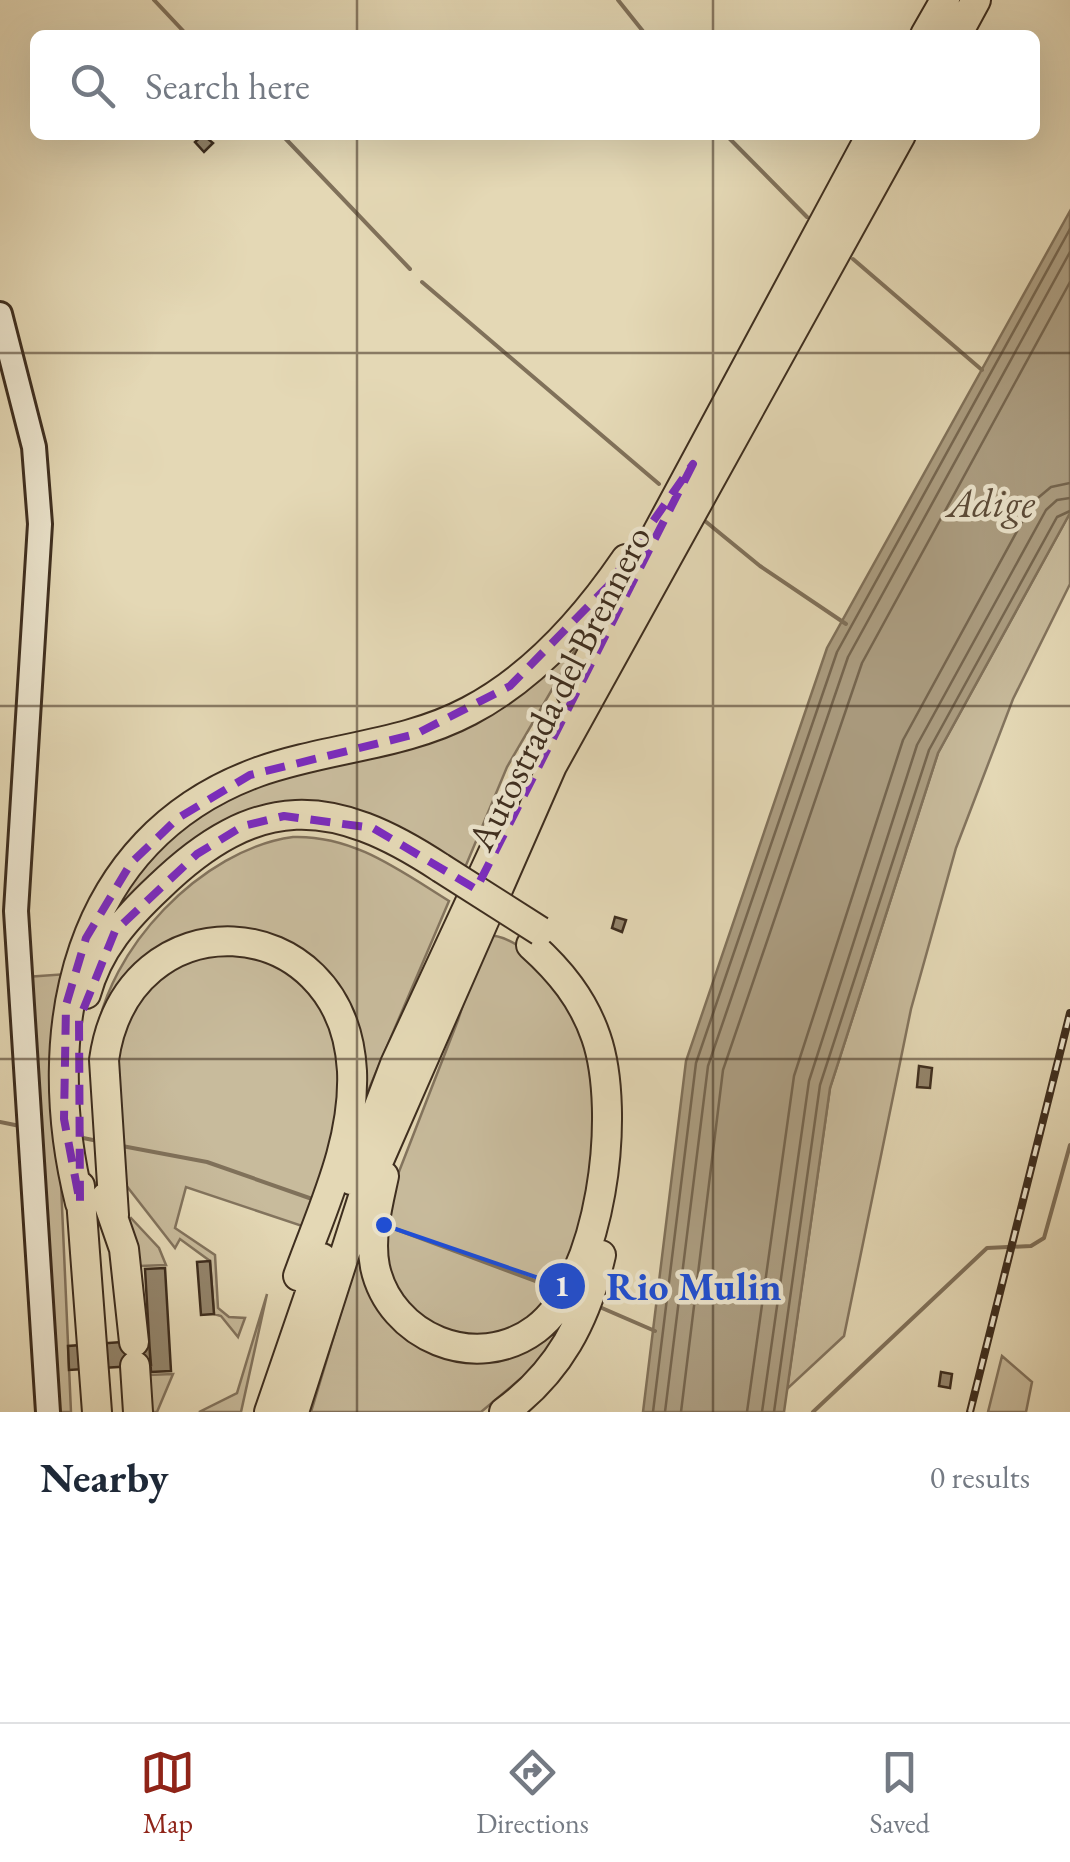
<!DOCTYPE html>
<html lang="en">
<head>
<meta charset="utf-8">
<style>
	:root { --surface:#fff; --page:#f6f6f7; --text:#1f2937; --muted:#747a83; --line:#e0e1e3; --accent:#8f2418 }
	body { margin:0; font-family:"EB Garamond",serif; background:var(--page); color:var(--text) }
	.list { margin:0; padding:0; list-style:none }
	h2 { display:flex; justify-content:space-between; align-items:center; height:130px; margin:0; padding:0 40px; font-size:42px }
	h2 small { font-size:32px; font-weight:400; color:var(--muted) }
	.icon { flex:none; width:55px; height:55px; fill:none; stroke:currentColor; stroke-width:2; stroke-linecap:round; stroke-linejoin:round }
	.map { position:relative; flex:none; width:1070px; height:1412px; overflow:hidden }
	.search { position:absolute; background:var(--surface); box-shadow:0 10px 40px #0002; left:30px; right:30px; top:30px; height:110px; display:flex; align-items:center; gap:25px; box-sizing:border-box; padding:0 35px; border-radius:15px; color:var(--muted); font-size:38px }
	.sheet { height:310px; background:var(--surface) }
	nav { display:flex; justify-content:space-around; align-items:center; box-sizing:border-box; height:140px; border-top:2px solid var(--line); background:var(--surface); font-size:28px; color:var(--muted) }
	nav a { display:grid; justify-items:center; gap:5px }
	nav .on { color:var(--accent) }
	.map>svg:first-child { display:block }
	.green { fill:#c8bb9c; stroke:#83745e; stroke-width:2.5 }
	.water { fill:#ac9e82; stroke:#80715a; stroke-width:2.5 }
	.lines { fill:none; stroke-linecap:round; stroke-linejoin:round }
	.shore { stroke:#756650; stroke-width:2.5 }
	.stream { stroke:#80715a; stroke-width:4 }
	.building { fill:#94866d; stroke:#3e2e1f; stroke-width:2.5 }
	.secondary-casing { stroke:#3e2e1f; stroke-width:28 }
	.highway-casing { stroke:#3e2e1f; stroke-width:32 }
	.secondary { stroke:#ede6cf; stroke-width:22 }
	.highway { stroke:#e4d8b5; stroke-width:28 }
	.rail-casing { stroke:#3e2e1f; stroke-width:8 }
	.rail { stroke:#ede6cf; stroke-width:4; stroke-dasharray:11; stroke-linecap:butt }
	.highway-bridge-casing { stroke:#3e2e1f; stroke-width:32; stroke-linecap:butt }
	.highway-bridge { stroke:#e4d8b5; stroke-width:28 }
	.marked { fill:none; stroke:#7b2cbf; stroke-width:8; stroke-dasharray:20 12; stroke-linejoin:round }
	.grid { fill:none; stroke:#3e2e1f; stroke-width:2.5; stroke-opacity:0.55 }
	.labels { text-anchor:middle; stroke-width:9; stroke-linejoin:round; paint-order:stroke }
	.street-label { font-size:38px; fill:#3e2e1f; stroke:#ede6cf }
	.water-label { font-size:40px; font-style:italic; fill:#5a4a38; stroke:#ede6cf }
	.leader { fill:none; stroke:#1d4ed8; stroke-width:4 }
	.callout-dot { fill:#1d4ed8; stroke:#ede6cf; stroke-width:4 }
	.mark-label { font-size:30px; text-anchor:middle; font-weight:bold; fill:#fff }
	.callout-label { font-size:40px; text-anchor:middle; font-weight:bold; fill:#1d4ed8; stroke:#ede6cf; stroke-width:9; stroke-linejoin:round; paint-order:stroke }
</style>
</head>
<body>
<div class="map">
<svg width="1070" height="1412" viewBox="0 0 1070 1412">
	<rect width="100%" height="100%" fill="#e4d8b5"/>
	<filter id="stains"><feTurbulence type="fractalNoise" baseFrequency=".002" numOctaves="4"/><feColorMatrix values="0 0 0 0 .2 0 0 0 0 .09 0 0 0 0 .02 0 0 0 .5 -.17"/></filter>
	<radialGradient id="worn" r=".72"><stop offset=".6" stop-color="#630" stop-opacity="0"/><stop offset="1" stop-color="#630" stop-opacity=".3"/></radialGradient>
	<path class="green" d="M1070,513V584L1013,699L956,848L911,1009L844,1336L787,1389L830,1088L938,753Z
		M600,607L507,767L464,870L395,829L232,822L76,984L143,857L242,785L403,743Z
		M293,837C353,835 399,870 449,901L357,1117L328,981L205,935L96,1040C106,950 202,849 293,837Z
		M486,935C531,935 576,1006 590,1045C601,1075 593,1222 581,1251C570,1277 544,1303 528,1326L468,1341L405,1313L383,1275L386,1205L458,1020Z
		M229,948C248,955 286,961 299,976C372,1053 332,1140 305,1227L186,1187L175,1228L215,1255L218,1308L229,1317L245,1318L238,1337L221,1316L214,1314L210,1261L180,1239L175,1248L122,1180L115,1037L162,968Z
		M67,974L58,1115L71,1412H56L26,977Z
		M131,1218L159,1248L166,1265L140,1266L128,1221Z
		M364,1236L369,1284L477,1357L581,1291L544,1359L481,1412H311Z
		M267,1294L241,1412H199L237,1393Z
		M1002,1356L1032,1382L1026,1412H988Z
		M173,1374L157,1412H150L147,1375Z"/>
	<path class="water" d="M1070,211V513L938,753L830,1088L784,1412H643L686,1061L827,648Z"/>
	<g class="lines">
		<path class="shore" d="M653,1412L696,1063L837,652L1070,229
			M665,1412L708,1066L848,657L1070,252
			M681,1412L723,1070L862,663L1070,282
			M747,1412L794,1076L903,740L1033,502L1051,487L1070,483
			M762,1412L809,1081L917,745L1046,510L1057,500L1070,498
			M774,1412L820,1085L929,750L1057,517L1070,511"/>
		<path class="stream" d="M154,0L187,35
			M618,0L646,35
			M282,135L410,269
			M726,135L807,217
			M853,259L982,370
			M422,282L659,484
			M705,521L760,566L846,624
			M0,1122L20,1126
			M78,1137L98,1141
			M122,1146L207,1162L315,1200
			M385,1225L554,1288
			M595,1305L655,1331
			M813,1412L987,1248L1031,1246L1044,1238L1070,1145"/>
	</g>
	<path class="building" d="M203,135L213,143L204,152L195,142Z
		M615,917L626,920L622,932L612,928Z
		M919,1066L932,1068L930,1088L917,1087Z
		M210,1261L214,1314L201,1315L197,1262Z
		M165,1268L171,1371L151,1372L145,1269Z
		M149,1340L151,1365L69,1370L68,1346Z
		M941,1372L952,1374L950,1388L939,1386Z"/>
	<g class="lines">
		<g class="secondary-casing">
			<path id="secondary" d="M0,314L34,447L40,524L16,911L48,1412"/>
		</g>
		<g class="highway-casing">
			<path id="highway" d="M925,35L945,0
				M957,35L976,0
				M571,693L871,135
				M86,994C98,949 126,918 159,887C257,792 332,796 441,868
				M384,1176C378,1204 369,1238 375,1267C390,1337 476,1374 536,1329C602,1279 622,1112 596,1037C583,999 560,971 531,945
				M351,1180L395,1064L510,816
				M80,1186L97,1412
				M106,1197L124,1249L134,1342
				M80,1203C37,1032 74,839 258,772C328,747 403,746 469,711C534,677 585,619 626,559
				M114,1215L104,1060C127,895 343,905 352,1071C355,1143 322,1209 298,1276
				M135,1366L138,1412
				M269,1412L322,1258
				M294,1412L363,1197L552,766L901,135
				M504,1412C559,1372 586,1320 601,1255"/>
		</g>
		<use href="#secondary" class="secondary"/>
		<use href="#highway" class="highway"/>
		<g class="rail-casing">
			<path id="rail" d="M970,1412L1070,1013"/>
		</g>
		<use href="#rail" class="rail"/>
		<g class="highway-bridge-casing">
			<path id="highway-bridge" d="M441,868L540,931"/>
		</g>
		<use href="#highway-bridge" class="highway-bridge"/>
	</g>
	<path class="marked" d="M693,464L476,889L373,828L284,816L243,826L197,854L115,931L79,1020L80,1203L64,1119L66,1005L86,938L131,863L178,818L250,775L416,734L510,686L608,586Z"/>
	<path class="grid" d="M357,0V35M713,0V35M357,135V1412M713,135V1412M0,353H1070M0,706H1070M0,1059H1070"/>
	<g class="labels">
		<g class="street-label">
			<text transform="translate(559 688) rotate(-63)" y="13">Autostrada del Brennero</text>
		</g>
		<g class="water-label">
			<text x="991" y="517">Adige</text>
		</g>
	</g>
	<path class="leader" d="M384 1225L562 1286"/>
	<g class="callout-dot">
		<circle cx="384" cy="1225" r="10"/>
		<circle cx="562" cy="1286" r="25"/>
	</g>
	<g class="mark-label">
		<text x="562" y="1296">1</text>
	</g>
	<g class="callout-label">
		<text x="694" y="1300">Rio Mulin</text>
	</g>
	<rect width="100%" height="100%" filter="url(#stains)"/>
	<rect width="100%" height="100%" fill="url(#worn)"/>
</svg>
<div class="search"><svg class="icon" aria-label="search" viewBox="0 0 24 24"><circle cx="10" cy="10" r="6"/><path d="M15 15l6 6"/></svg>Search here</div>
</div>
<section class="sheet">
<h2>Nearby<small>0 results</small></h2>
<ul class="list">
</ul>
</section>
<nav>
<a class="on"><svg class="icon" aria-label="map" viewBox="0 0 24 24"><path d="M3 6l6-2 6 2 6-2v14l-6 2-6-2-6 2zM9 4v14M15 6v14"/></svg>Map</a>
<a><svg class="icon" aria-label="directions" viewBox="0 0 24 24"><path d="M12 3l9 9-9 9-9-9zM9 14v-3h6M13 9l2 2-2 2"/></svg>Directions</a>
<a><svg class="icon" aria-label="saved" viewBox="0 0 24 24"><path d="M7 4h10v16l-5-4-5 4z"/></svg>Saved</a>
</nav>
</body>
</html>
